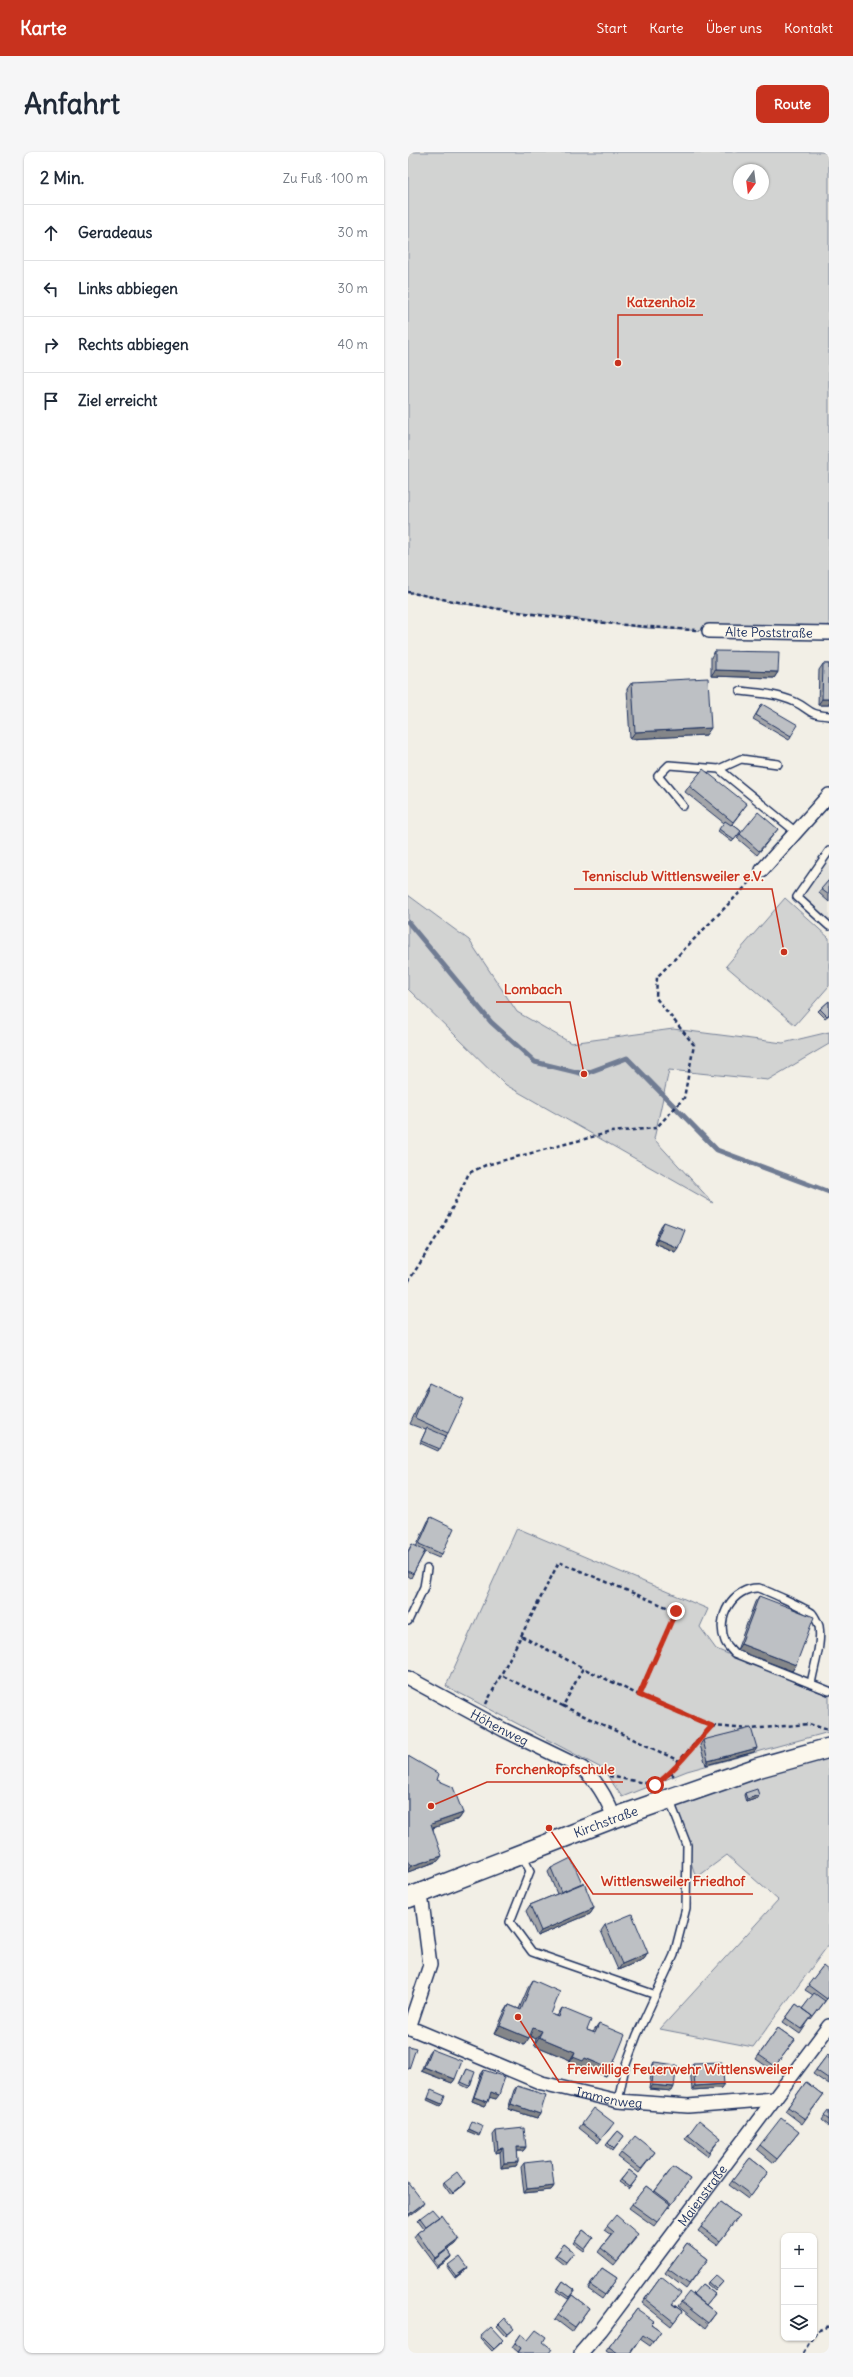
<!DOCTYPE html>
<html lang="de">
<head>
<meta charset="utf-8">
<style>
	:root { --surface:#fff; --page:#f6f6f7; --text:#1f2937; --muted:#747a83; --line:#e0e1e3; --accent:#c8321e }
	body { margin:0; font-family:Delius,sans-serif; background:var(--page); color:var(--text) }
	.controls { position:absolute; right:12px; bottom:12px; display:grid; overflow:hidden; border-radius:8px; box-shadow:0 1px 3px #0004 }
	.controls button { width:36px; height:36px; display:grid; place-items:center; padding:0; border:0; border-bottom:1px solid var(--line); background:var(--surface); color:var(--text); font:20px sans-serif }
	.compass { position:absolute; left:325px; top:12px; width:36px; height:36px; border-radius:50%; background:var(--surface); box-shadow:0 1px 3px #0004; rotate:194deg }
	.stop { position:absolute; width:12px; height:12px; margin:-9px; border:3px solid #c8321e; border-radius:50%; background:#fff }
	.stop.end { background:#c8321e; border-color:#fff; box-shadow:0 1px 4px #0008 }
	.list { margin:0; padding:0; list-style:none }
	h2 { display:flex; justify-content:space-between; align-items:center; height:52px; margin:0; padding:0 16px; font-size:17px }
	h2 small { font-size:13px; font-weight:400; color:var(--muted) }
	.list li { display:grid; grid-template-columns:26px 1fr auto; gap:12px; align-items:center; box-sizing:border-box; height:56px; padding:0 16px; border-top:1px solid var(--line) }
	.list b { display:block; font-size:15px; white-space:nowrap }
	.list em { font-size:13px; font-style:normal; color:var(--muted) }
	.icon { flex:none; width:22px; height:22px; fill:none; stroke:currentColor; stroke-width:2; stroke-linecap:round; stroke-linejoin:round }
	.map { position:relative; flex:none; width:421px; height:2201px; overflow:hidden; border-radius:8px }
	header { display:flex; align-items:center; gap:24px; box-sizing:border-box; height:56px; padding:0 20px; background:var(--accent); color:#fff }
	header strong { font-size:19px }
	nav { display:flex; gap:22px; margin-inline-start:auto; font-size:14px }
	.intro { display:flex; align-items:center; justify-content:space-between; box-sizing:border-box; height:96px; padding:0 24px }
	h1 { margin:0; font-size:28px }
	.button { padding:10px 18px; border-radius:8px; background:var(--accent); color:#fff; font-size:14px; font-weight:700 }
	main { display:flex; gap:24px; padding:0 24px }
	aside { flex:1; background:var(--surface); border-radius:8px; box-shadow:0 1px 3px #0004 }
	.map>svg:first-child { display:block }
	.built { fill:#e2e1dc }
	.green { fill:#d2d3d2; stroke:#768198; fill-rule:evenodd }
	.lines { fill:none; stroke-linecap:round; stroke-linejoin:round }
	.stream { stroke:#707b93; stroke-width:5 }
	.lane-casing { stroke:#1b2f5e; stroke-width:10 }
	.street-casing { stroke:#1b2f5e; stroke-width:16 }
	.secondary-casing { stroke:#1b2f5e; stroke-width:22 }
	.path { stroke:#1b2f5e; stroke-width:2.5; stroke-dasharray:4 3; stroke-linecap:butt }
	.lane { stroke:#fbf7ec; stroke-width:7 }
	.street { stroke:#fbf7ec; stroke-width:13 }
	.secondary { stroke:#fbf7ec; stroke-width:19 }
	.wall { fill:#a3a5a9; stroke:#1b2f5e }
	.shaded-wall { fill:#848689; stroke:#1b2f5e }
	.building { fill:#bdc0c4; stroke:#1b2f5e }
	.route { stroke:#c8321e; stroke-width:5 }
	.labels { text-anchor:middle; stroke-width:3; stroke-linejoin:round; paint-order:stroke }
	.street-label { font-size:13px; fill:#1b2f5e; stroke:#fbf7ec }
	.leader { fill:none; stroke:#c8321e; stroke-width:1.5 }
	.callout-dot { fill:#c8321e; stroke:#fbf7ec; stroke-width:1.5 }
	.callout-label { font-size:14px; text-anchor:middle; font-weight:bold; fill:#c8321e; stroke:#fbf7ec; stroke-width:3; stroke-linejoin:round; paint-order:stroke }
</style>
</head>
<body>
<header>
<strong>Karte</strong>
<nav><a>Start</a><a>Karte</a><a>Über uns</a><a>Kontakt</a></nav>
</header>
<div class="intro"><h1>Anfahrt</h1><a class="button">Route</a></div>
<main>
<aside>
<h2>2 Min.<small>Zu Fuß · 100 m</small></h2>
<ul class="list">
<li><svg class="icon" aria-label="ahead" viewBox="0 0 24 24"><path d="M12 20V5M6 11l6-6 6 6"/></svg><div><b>Geradeaus</b></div><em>30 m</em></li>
<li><svg class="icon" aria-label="left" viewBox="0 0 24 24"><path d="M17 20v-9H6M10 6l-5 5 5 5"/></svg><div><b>Links abbiegen</b></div><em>30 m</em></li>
<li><svg class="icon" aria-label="right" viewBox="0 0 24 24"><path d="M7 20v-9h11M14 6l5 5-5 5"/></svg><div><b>Rechts abbiegen</b></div><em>40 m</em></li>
<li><svg class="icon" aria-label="arrive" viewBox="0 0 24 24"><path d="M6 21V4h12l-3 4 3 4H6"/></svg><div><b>Ziel erreicht</b></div></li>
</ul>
</aside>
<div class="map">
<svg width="421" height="2201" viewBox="0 0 421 2201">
	<rect width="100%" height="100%" fill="#f2efe6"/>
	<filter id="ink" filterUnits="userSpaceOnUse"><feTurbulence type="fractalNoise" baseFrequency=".025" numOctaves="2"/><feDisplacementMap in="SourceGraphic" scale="8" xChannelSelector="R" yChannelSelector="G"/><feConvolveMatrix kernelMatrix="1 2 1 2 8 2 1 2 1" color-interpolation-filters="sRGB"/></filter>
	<g filter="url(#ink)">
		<path class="built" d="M421,699V777L389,745Z"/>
		<path class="green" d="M0,0H421V477L301,479L238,476L56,452L0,440ZM331,18H355V42H331Z
			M0,743L61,788L109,860L163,891L265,877L375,891L421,880V892L360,928L261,918L246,987L305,1051L98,933L0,837Z
			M377,746L421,786V834L387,873L318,814Z
			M109,1376L300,1457L292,1475L308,1497L421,1544V1580L279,1619L214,1645L195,1617L38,1534Z
			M421,1596V1792L345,1895L252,1877L370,1748L319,1703L288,1726L263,1646Z"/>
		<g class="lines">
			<path class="stream" d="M0,770L83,870L127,910L176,922L219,906L309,998L421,1040"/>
			<g class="lane-casing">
				<path id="lane" d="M332,539C351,541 370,542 387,550C404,558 398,562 421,564
					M311,617L333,607L370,612
					M275,654L250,624L261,613L311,617L388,680
					M421,699L389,745L421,774
					M0,1469L16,1435L19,1417
					M403,1532C406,1514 414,1492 411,1474C410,1471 406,1463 404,1461C399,1457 355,1437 351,1436C325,1435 307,1466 317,1489C318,1493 323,1497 326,1501L421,1539
					M114,1703L122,1719L102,1770L124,1800L248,1843
					M210,1949L217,1915L229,1883L266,1803L278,1756L279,1693L265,1657L263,1647"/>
			</g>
			<g class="street-casing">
				<g id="street">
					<path id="s1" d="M301,479L421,481"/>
					<path d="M354,718L421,643"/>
					<path id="s2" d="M0,1526L96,1578L174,1616C190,1630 199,1646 206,1666"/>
					<path id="s3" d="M0,1875L134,1931L210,1949L280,1954L366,1947"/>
					<path d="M1,1876L22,1813L13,1742"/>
					<path id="s4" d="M173,2201L193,2178L421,1874"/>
				</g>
			</g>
			<g class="secondary-casing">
				<g id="secondary">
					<path id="s5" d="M0,1746L206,1666L349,1616L421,1596"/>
				</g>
			</g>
			<path class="path" d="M0,440C94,460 192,473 288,478
				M0,1130L35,1075L61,1021L78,1013L203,980L248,976L276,946L286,893L248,846L249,825L345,727
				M113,1484L151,1410L268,1459L231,1543L175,1516
				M78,1552L113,1484L175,1516L155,1554L93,1523
				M155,1554L271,1609L304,1574L231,1543
				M304,1574L342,1577L401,1572L420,1578
				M263,1621L268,1626
				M201,1624L247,1633L263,1621L271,1609
				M406,2184L409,2179L421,2174
				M395,2201L404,2186"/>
			<use href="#lane" class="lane"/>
			<use href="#street" class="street"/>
			<use href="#secondary" class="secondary"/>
		</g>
		<path class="wall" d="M307,499L370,520L366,526L303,524V505Z
			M415,512H421V553H410L411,518Z
			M224,530L298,583L222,587L219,537Z
			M354,552L383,584L381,588L345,567Z
			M281,634L339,652L324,672L333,679L324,690L310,679L316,671L277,640Z
			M370,677L349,703L329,686L332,682Z
			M421,728V750L411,741Z
			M421,849V863L417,866L410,859Z
			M256,1070L267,1100L246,1091L253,1074Z
			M22,1231L40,1281L38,1284L30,1299L12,1291L18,1278L2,1272L18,1237Z
			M23,1365L34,1402L31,1406L17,1400L5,1422L3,1426L0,1424V1399L4,1392L8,1395L20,1369Z
			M351,1444L388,1513L384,1519L329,1498L347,1450Z
			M295,1588L349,1596L346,1600L298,1613L292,1593Z
			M0,1604L29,1628L55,1661L51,1667L25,1676L30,1709L0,1720Z
			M337,1641L350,1646L338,1650L336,1643Z
			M143,1716L174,1731L186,1756L182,1762L129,1784L118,1759L122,1753L149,1742L140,1720Z
			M197,1773L240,1801L236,1807L210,1818L193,1779Z
			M415,1814L421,1844L403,1868L402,1867L392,1882L375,1870L388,1852L394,1857L405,1843L397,1838Z
			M125,1828L143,1862L149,1864L154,1856L179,1878L185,1880L191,1872L198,1924L172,1914L170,1916L160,1912L162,1908L126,1893L128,1887L122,1884L116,1893L87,1881L96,1861L101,1853L111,1857L120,1836Z
			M370,1876L387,1888L364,1918L348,1907Z
			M23,1897L47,1927L44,1931L13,1919L20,1901Z
			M420,1902L421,1903V1933L405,1922Z
			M246,1910L264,1939L241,1937L244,1914Z
			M285,1911L313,1936L284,1938L282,1916Z
			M59,1917L62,1934L60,1936L52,1932Z
			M76,1918L88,1947L82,1945L77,1954L64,1949L73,1922Z
			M398,1930L415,1943L394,1972L377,1959Z
			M109,1934L132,1962L129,1966L100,1957L106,1938Z
			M421,1958V1974L414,1968Z
			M174,1972L203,1975L190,1991L171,1976Z
			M88,1979L118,1995L115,1999H109L110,2010L108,2014L93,2016L92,2000L87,2001L85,1983Z
			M210,1979L216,1984L205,1999L198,1993Z
			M391,1980L366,2011L349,1997L352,1993Z
			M280,1983L313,1986L299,2004L277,1987Z
			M247,2000L231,2021L210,2005L213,2001Z
			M342,2006L360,2020L340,2047L321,2033Z
			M116,2011L146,2034L143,2038L116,2041L113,2015Z
			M265,2015L282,2027L261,2056L260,2055L246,2074L221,2056L238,2034L246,2040Z
			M221,2018L230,2025L221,2037L211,2030Z
			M36,2030L56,2033L43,2043L35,2032Z
			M312,2050L331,2064L309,2093L290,2079Z
			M12,2066L48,2092L39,2098L43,2104L42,2106L29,2116L6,2085L9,2081L16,2076L10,2068Z
			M199,2074L228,2086L206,2113L190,2100L203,2083L196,2078Z
			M175,2078L185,2086L176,2099L165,2091Z
			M279,2091L300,2107L278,2137L257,2121Z
			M156,2092L166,2100L156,2113L146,2105Z
			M40,2113L59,2117L47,2126L39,2115Z
			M194,2116L209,2126L194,2147L180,2137Z
			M253,2125L265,2152L274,2159L263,2174L234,2151Z
			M155,2129L167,2138L160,2147L148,2139Z
			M300,2130H315L307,2139L299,2132Z
			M294,2132L307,2142L298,2153L308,2161L297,2176L270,2154L273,2150L285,2143Z
			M164,2143L181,2156L164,2180L147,2167Z
			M229,2157L243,2172L253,2179L242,2194L232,2187L223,2201H201L198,2199Z
			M91,2172L104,2179L98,2184L89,2174Z
			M113,2182L120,2188L110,2200L104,2195Z
			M73,2184L94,2190L84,2199L72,2186Z"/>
		<path class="shaded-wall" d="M307,518L370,520L366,526L303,524Z
			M414,547H421V553H410Z
			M303,576L298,583L222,587L227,580Z
			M249,1087L270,1096L267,1100L246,1091Z
			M333,1492L388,1513L384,1519L329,1498Z
			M349,1596L346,1600L298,1613L300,1609Z
			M351,1643L350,1646L338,1650L339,1647Z
			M55,1661L51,1667L19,1678L23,1672Z
			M34,1704L30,1709L0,1720V1718L3,1714Z
			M186,1756L182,1762L129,1784L133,1779Z
			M240,1801L236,1807L210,1818L214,1812Z
			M92,1874L121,1886L116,1893L87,1881Z
			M125,1876L134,1879L128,1887L120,1883Z
			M131,1885L167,1900L162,1908L126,1893Z
			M165,1905L177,1906L203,1917L198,1924L172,1914L170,1916L160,1912Z
			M16,1915L47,1927L44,1931L13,1919Z
			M316,1932L313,1936L284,1938L287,1934Z
			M244,1933L266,1935L264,1939L241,1937Z
			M83,1940L91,1943L88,1947L80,1945Z
			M66,1945L80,1950L77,1954L64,1949Z
			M20,1946L34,1952L32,1954L19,1948Z
			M103,1952L132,1962L129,1966L100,1957Z
			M61,1977L72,1982L71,1984L59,1979Z
			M109,1995H118L115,1999H106Z
			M95,1996L92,2000L87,2001L90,1997Z
			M110,2010L108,2014L93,2016L96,2011Z
			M57,2031L56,2033L43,2043L45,2041Z
			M146,2034L143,2038L116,2041L119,2037Z
			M16,2051L13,2055L0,2065V2063Z
			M51,2088L48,2092L26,2108L27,2106Z
			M43,2104L42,2106L29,2116L30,2114Z
			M60,2115L59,2117L47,2126L48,2124Z"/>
		<path class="building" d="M307,499L371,500L370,520L307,518Z
			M415,512H421V547H414Z
			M300,526L303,576L227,580L224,530Z
			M354,552L390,573L383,584L348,563Z
			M295,617L339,652L325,670L281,634Z
			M350,660L370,677L351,699L332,682Z
			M317,669L323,673L324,672L333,679L326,688L311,677Z
			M421,728V743L413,737Z
			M421,849V862L419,864L412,857Z
			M256,1070L277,1078L270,1096L249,1087Z
			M22,1231L56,1247L40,1281L7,1266Z
			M19,1276L38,1284L32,1297L13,1289Z
			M23,1365L46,1376L34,1402L11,1392Z
			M4,1392L17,1399L5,1422L0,1419V1400Z
			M351,1444L406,1465L388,1513L333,1492Z
			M343,1576L349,1596L300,1609L295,1588Z
			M0,1604L31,1622L29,1628L45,1635L55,1661L23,1672L34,1704L3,1714L0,1708Z
			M349,1637L351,1643L339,1647L337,1641Z
			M163,1706L174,1731L153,1740L143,1716Z
			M176,1731L186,1756L133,1779L122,1753Z
			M224,1762L240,1801L214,1812L197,1773Z
			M415,1814L421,1819V1844L419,1847L400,1833Z
			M125,1828L152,1840L143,1862L151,1865L154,1856L183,1868L179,1878L187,1881L191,1872L217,1883L203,1917L177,1906L175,1909L165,1905L167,1900L131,1885L134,1879L125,1876L121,1886L92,1874L101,1853L113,1858Z
			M406,1841L417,1849L405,1865H404V1864L394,1857Z
			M388,1852L404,1864L394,1877L378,1866Z
			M370,1876L387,1888L367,1914L351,1903Z
			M0,1894L8,1896L1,1917H0Z
			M23,1897L54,1909L47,1927L16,1915Z
			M420,1902L421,1903V1927L408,1918Z
			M246,1910L269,1913L266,1935L244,1933Z
			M314,1910L316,1932L287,1934L285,1911Z
			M59,1917L67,1920L62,1934L53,1930Z
			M76,1918L97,1925L91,1943L83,1940L80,1950L66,1945Z
			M398,1930L415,1943L397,1967L380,1955Z
			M109,1934L138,1943L132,1962L103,1952Z
			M23,1938L37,1944L34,1952L20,1946Z
			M186,1956L206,1971L193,1987L174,1972Z
			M421,1958V1968L416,1964Z
			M373,1966L391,1980L369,2007L352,1993Z
			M291,1968L313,1986L301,2000L280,1983Z
			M64,1969L75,1974L72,1982L61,1977Z
			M116,1976L118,1995H109L110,2010L96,2011L95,1996L90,1997L88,1979Z
			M210,1979L216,1984L206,1997L200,1991Z
			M227,1984L247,2000L233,2017L213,2001Z
			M342,2006L360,2020L343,2043L324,2029Z
			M143,2008L146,2034L119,2037L116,2011Z
			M265,2015L282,2027L264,2052L247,2039Z
			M221,2018L230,2025L222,2035L213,2028Z
			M49,2020L57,2031L45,2041L36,2030Z
			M0,2030L16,2051L0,2063Z
			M238,2034L262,2052L249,2070L224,2052Z
			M312,2050L331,2064L312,2089L293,2075Z
			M24,2057L31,2065L18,2074L12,2066Z
			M33,2063L51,2088L27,2106L9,2081Z
			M208,2063L230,2082L209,2109L193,2096L206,2080L199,2074Z
			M175,2078L185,2086L177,2097L167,2089Z
			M279,2091L300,2107L281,2132L260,2117Z
			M156,2092L166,2100L158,2110L148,2103Z
			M39,2098L43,2104L30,2114L26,2108Z
			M52,2104L60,2115L48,2124L40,2113Z
			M194,2116L209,2126L197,2143L182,2133Z
			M307,2123L315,2130L308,2137L300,2130Z
			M253,2125L273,2141L264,2152L274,2159L266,2170L237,2147Z
			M155,2129L167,2138L161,2145L150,2137Z
			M294,2132L307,2142L298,2153L285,2142Z
			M281,2140L308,2161L300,2171L273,2150Z
			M164,2143L181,2156L167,2175L150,2163Z
			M229,2157L246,2169L243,2172L253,2179L245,2190L235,2183L222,2201H210L201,2195Z
			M97,2166L106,2177L100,2182L91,2172Z
			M83,2175L95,2188L86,2197L73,2184Z
			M128,2178L138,2185L135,2190L144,2197L141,2201H110L113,2196L107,2191L113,2182L120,2188Z"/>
	</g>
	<g class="lines" filter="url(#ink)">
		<path class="route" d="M247,1633C269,1617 285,1594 304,1574L231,1543L268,1459"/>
	</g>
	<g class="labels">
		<g class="street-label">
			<text dy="5" stroke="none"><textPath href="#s1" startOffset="60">Alte Poststraße</textPath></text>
			<text dy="5" stroke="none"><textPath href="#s2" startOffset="104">Höhenweg</textPath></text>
			<text dy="5" stroke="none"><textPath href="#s5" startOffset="212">Kirchstraße</textPath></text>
			<text dy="5" stroke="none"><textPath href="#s3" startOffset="214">Immenweg</textPath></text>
			<text dy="5" stroke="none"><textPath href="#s4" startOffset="199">Maienstraße</textPath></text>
		</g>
	</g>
	<path class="leader" d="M210 211L210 163H295M376 800L364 737H166M176 922L162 850H88M23 1654L79 1630H215M141 1676L185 1742H345M110 1865L151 1930H393"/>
	<g class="callout-dot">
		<circle cx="210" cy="211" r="4"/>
		<circle cx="376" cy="800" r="4"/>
		<circle cx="176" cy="922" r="4"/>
		<circle cx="23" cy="1654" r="4"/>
		<circle cx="141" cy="1676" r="4"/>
		<circle cx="110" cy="1865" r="4"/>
	</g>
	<g class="callout-label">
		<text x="253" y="155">Katzenholz</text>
		<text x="265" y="729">Tennisclub Wittlensweiler e.V.</text>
		<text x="125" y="842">Lombach</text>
		<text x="147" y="1622">Forchenkopfschule</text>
		<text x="265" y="1734">Wittlensweiler Friedhof</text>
		<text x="272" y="1922">Freiwillige Feuerwehr Wittlensweiler</text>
	</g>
</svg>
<div class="controls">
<button>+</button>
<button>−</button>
<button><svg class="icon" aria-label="layers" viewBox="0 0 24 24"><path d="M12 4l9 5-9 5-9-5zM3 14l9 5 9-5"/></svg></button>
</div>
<svg class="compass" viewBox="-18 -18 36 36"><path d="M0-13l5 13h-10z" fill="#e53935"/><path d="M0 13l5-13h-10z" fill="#747a83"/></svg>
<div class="stop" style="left:247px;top:1633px"></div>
<div class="stop end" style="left:268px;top:1459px"></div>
</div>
</main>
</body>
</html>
